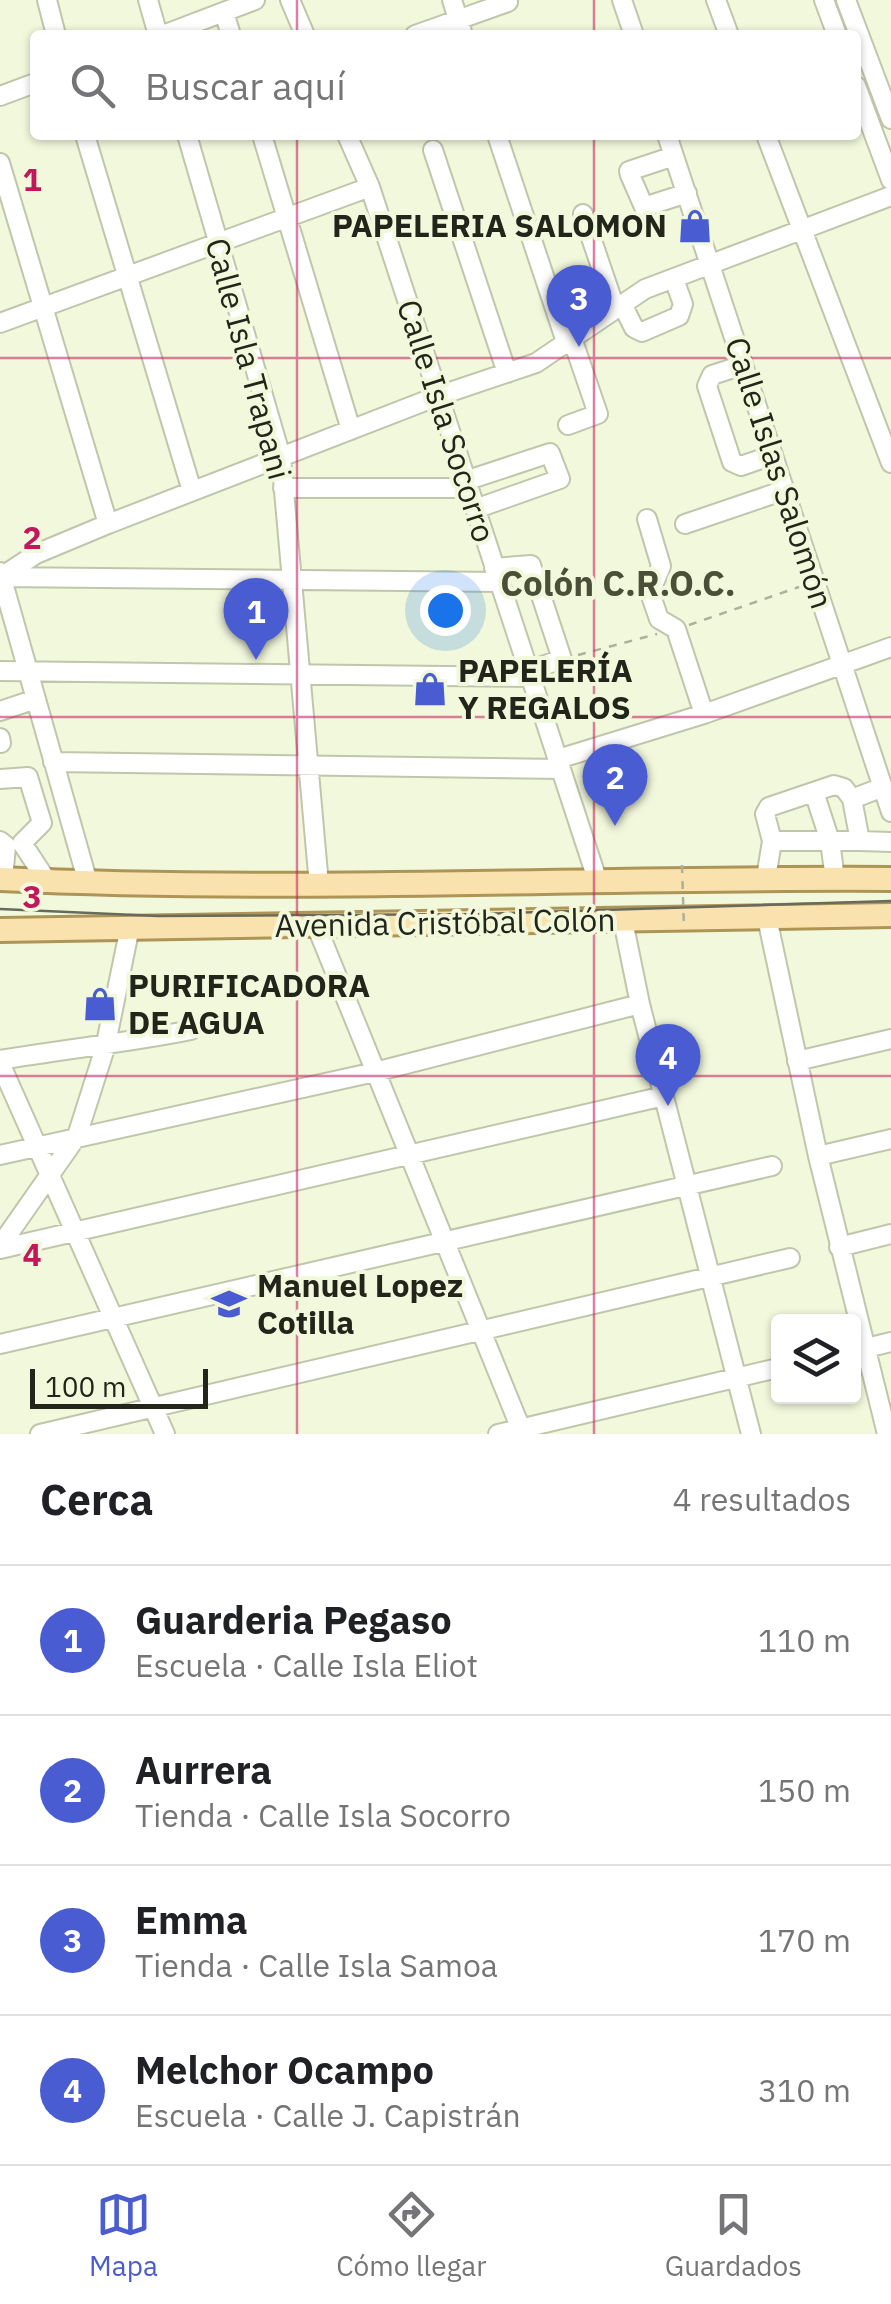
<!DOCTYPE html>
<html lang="es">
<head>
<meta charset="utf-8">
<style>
	:root { --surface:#fff; --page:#f2f2f2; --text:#202124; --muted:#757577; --line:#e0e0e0; --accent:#495cd1 }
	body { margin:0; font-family:"IBM Plex Sans",sans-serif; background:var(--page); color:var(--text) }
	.controls { position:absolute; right:30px; bottom:30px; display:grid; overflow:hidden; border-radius:10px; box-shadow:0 2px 8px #0004 }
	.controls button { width:90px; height:90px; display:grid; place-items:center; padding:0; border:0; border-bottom:2px solid var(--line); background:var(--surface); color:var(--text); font:50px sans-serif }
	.scale { position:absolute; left:30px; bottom:25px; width:178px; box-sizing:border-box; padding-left:10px; border:5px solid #23251b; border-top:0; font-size:28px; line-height:35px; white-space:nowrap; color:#23251b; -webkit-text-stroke:8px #f2f8dc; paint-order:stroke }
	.you { position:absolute; left:445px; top:610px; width:35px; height:35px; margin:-25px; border:8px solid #fff; border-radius:50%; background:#1a73e8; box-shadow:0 0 0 15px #1a73e833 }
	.badge { display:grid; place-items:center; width:65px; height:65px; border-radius:50%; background:var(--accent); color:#fff; font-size:32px; font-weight:700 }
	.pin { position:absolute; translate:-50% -82px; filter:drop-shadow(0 2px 5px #0008) }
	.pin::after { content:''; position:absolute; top:52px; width:35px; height:30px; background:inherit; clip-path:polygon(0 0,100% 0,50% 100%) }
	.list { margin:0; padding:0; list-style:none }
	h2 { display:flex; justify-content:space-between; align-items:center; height:130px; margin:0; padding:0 40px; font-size:42px }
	h2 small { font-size:32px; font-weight:400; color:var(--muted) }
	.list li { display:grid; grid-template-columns:65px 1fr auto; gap:30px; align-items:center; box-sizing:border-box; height:150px; padding:0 40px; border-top:2px solid var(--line) }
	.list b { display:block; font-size:38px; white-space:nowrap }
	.list p { margin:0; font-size:32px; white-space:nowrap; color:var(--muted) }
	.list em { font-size:32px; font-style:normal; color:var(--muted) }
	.icon { flex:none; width:55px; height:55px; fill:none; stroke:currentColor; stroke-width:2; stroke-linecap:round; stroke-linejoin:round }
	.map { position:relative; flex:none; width:891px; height:1434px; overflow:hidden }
	.search { position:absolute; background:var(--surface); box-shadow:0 2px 8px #0004; left:30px; right:30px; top:30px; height:110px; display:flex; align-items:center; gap:25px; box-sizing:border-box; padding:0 35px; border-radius:10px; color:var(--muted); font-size:38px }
	.sheet { height:730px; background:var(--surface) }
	nav { display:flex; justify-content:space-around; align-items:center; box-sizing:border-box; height:140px; border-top:2px solid var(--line); background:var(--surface); font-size:28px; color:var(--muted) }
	nav a { display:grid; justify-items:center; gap:5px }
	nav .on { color:var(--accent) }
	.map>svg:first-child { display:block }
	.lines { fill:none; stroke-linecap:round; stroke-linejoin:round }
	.minor-casing { stroke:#c0c6ab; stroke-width:22 }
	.major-casing { stroke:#ad9457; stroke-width:28 }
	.path { stroke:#acb19b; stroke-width:2.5; stroke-dasharray:8 8; stroke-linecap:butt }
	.minor { stroke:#fff; stroke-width:18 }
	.major { stroke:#fae2ae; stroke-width:22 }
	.tram { stroke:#686b5b; stroke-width:2.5 }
	.path-bridge { stroke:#acb19b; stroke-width:2.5; stroke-dasharray:8 8; stroke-linecap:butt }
	.grid { fill:none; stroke:#c2185b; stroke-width:2.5; stroke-opacity:0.55 }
	.labels { text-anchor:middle; stroke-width:8; stroke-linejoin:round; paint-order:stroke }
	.poi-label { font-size:32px; font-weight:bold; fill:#23251b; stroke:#f2f8dc; text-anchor:start }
	.street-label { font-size:32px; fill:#23251b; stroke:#f2f8dc }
	.neighbourhood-label { font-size:35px; font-weight:bold; fill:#4b4f38; stroke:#f2f8dc }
	.grid-label { font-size:32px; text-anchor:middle; font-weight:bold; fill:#c2185b; stroke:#f2f8dc; stroke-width:8; stroke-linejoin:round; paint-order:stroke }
</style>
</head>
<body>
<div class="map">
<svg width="891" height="1434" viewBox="0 0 891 1434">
	<rect width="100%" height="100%" fill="#f2f8dc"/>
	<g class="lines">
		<g class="minor-casing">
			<path id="minor" d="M47,0L56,35
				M148,0L158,35
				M290,0L305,35
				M452,0L463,35
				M622,0L634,35
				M716,0L729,35
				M824,0L837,35
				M846,0L891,119
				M224,12L231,35
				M163,35L255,0
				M415,35L508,2
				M856,86L891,180
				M0,96L35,83
				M85,135L192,491
				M187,135L281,457L319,885
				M262,135L351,430
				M347,135L370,187L597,879
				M497,135L567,345
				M667,135L891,812
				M766,135L891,463
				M433,150L507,373
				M674,156L629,171L630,175L644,207L687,193
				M0,163L108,524
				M583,214L615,308
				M622,304L634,328L642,332L679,316L683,304L674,279
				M0,323L370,187
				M743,365L712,375L707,386L732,462L741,466L773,455
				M568,425L598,414L573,341
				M465,481L550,453L560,479L475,509
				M283,488H468
				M647,519L661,566L650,593L659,619L676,629L704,714
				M685,524L785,490
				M494,568L531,565L562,659L528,671
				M0,572L88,883
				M0,577L499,582
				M1,577L36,554L108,524L438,396L536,363L645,289L891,196
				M0,671L530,677
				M0,711L36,699
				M0,738L1,743
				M558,759L704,714L891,647
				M53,762L561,769
				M0,779L28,777L42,823L22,843L47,881
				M883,787L852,799L860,841L891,842
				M814,792L830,841L835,879
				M852,799L844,788L834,785L769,807L765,814L772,841H860
				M0,841L6,846L3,879
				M766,878L772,841
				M767,918L818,1156L887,1434
				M623,921L640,1004L751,1434
				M316,925L523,1434
				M0,1060C64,1049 127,1043 191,1030
				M797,1061L891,1039
				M0,1063L165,1434
				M0,1155L375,1072L640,1004
				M818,1156L891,1139
				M0,1246L77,1136L105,1048L130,927
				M839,1247L891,1234
				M0,1249L664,1096
				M0,1344L772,1166
				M854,1351L891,1342
				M40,1434L790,1258
				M498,1434L778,1368"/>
		</g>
		<g class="major-casing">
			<path id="major" d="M0,879C297,893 594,877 891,879
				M0,930L891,915"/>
		</g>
		<path class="path" d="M689,625L799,587
			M578,655L657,634"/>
		<use href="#minor" class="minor"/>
		<use href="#major" class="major"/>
		<path class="tram" d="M0,909L158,916L479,914L891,901"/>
		<path class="path-bridge" d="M682,865L684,929"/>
	</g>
	<path class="grid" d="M297,0V35M594,0V35M297,135V1434M594,135V1434M0,358H891M0,717H891M0,1076H891"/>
	<defs>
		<g id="shop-bare" transform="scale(2.7)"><path d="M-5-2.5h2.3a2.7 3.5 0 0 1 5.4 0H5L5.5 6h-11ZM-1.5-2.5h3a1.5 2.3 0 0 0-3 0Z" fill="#495cd1" stroke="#f2f8dc" stroke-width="2.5" paint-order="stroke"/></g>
		<g id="school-bare" transform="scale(2.7)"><path d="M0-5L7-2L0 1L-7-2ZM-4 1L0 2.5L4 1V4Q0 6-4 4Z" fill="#495cd1" stroke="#f2f8dc" stroke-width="2.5" paint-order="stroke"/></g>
	</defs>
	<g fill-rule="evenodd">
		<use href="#shop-bare" x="695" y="226"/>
		<use href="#shop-bare" x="430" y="689"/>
		<use href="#shop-bare" x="100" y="1004"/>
		<use href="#school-bare" x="229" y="1304"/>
	</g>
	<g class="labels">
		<g class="poi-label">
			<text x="667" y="237" text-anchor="end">PAPELERIA SALOMON</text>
			<text x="458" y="682">PAPELERÍA<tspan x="458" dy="37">Y REGALOS</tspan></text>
			<text x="128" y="997">PURIFICADORA<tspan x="128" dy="37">DE AGUA</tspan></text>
			<text x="257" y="1297">Manuel Lopez<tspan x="257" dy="37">Cotilla</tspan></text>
		</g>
		<g class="street-label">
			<text transform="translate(248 359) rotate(75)" y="11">Calle Isla Trapani</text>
			<text transform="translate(446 421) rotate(72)" y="11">Calle Isla Socorro</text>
			<text transform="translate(779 473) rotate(72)" y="11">Calle Islas Salomón</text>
			<text transform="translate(445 923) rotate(-1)" y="11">Avenida Cristóbal Colón</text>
		</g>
		<g class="neighbourhood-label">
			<text x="618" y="596">Colón C.R.O.C.</text>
		</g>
	</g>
	<g class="grid-label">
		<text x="32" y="191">1</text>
		<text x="32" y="549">2</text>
		<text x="32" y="908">3</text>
		<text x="32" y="1266">4</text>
	</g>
</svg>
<div class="controls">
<button><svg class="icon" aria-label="layers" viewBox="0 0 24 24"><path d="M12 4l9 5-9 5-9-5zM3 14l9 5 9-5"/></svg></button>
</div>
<div class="scale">100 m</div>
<div class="you"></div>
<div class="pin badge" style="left:256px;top:660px">1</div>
<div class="pin badge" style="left:615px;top:826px">2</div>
<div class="pin badge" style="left:579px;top:347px">3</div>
<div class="pin badge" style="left:668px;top:1106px">4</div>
<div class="search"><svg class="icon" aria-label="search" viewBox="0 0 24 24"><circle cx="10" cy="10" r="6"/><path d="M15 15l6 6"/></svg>Buscar aquí</div>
</div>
<section class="sheet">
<h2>Cerca<small>4 resultados</small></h2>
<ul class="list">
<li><span class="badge">1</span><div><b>Guarderia Pegaso</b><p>Escuela · Calle Isla Eliot</p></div><em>110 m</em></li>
<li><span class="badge">2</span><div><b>Aurrera</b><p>Tienda · Calle Isla Socorro</p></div><em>150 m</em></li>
<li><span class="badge">3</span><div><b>Emma</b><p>Tienda · Calle Isla Samoa</p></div><em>170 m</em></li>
<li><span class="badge">4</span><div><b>Melchor Ocampo</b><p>Escuela · Calle J. Capistrán</p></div><em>310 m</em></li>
</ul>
</section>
<nav>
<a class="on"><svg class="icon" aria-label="map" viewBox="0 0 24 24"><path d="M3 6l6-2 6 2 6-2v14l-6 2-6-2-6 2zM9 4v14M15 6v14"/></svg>Mapa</a>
<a><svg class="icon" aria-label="directions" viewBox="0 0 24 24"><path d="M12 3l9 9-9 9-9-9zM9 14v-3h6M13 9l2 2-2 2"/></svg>Cómo llegar</a>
<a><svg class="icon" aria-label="saved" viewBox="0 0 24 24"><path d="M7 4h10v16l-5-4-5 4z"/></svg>Guardados</a>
</nav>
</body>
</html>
